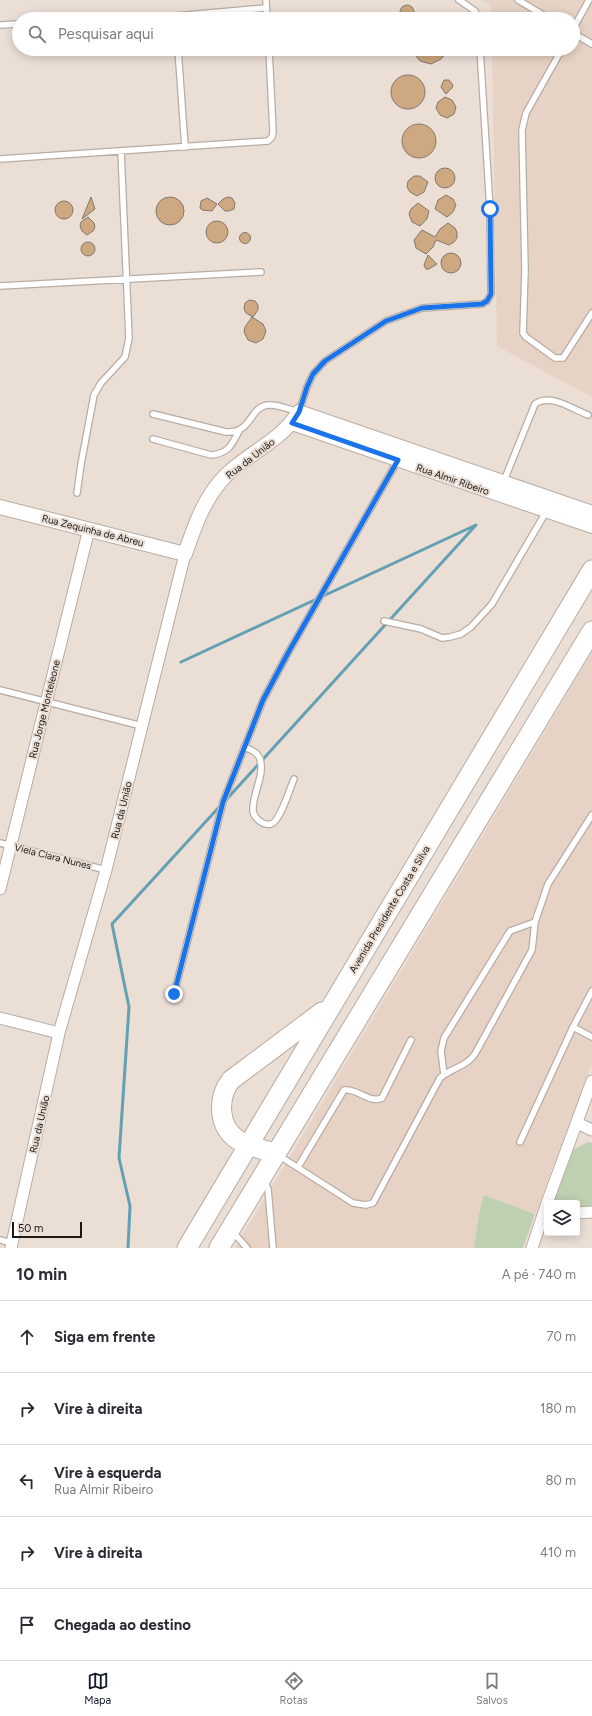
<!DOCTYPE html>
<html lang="pt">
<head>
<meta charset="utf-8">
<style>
	:root { --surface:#fff; --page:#f2f2f3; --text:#2b2b33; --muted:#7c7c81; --line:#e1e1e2; --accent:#111827 }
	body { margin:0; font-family:Figtree,sans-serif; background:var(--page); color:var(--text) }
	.controls { position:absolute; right:12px; bottom:12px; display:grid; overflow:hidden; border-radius:4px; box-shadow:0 2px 10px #0003 }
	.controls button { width:36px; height:36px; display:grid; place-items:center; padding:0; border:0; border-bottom:1px solid var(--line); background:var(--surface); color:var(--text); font:20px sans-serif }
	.scale { position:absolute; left:12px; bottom:10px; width:70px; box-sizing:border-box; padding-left:4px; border:2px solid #1c1814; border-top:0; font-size:11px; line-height:14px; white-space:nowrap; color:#1c1814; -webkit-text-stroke:3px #ebded5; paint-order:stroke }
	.stop { position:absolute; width:12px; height:12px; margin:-9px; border:3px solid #1a73e8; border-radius:50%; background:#fff }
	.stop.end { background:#1a73e8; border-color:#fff; box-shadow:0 1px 4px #0008 }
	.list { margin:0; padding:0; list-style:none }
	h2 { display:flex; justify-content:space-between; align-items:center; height:52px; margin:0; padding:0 16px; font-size:17px }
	h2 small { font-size:13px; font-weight:400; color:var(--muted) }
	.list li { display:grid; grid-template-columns:26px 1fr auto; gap:12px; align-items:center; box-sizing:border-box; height:72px; padding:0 16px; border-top:1px solid var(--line) }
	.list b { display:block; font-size:15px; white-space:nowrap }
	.list p { margin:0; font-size:13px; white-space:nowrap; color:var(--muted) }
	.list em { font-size:13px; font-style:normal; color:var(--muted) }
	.icon { flex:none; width:22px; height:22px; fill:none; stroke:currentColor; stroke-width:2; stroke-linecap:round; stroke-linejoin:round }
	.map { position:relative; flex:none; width:592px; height:1248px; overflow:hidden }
	.search { position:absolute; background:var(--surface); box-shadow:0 2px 10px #0003; left:12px; right:12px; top:12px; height:44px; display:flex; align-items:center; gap:10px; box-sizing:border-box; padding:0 14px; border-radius:22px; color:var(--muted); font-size:15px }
	.sheet { height:412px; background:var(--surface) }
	nav { display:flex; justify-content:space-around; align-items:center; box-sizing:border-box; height:56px; border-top:1px solid var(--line); background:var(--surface); font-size:11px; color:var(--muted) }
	nav a { display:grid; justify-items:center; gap:2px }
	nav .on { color:var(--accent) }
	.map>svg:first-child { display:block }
	.built { fill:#e7d3c5 }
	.green { fill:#bdd0b2 }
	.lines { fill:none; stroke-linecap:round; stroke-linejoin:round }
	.stream { stroke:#63a0b3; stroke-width:3 }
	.building { fill:#cda880; stroke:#81786e }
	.service-casing { stroke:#b9aca3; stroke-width:8 }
	.minor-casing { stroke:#b9aca3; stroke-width:13 }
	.tertiary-casing { stroke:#b9aca3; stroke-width:16 }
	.trunk-casing { stroke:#b9aca3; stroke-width:21 }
	.service { stroke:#fff; stroke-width:5.5 }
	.minor { stroke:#fff; stroke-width:11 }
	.tertiary { stroke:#fff; stroke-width:14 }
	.trunk { stroke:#fff; stroke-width:19 }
	.route { stroke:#1a73e8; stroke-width:5 }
	.labels { text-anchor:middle; stroke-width:4; stroke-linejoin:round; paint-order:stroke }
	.street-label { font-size:10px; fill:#1c1814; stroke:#ebded5 }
</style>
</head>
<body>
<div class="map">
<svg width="592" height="1248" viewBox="0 0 592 1248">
	<rect width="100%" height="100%" fill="#ebded5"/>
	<path class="built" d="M481,0H592V397L497,346L492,49H573V19H491V5Z
		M592,653V1063L535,1214L484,1195L479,1214L474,1248H235Z"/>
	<path class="green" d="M588,1142L592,1143V1206L577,1207V1203H554V1198L573,1150Z
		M484,1195L535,1214L523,1248H474L479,1214Z"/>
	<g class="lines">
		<path class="stream" d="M181,662L476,525L225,801
			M128,1248L130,1206L119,1158L129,1007L112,924L221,805"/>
	</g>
	<path class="building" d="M400 12a7 7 0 1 1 14 0a7 7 0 1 1-14 0Z
		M412,49H449L441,59L431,64L420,61L415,55Z
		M391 92a17 17 0 1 1 34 0a17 17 0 1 1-34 0Z
		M444,80H449L453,85L452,88L446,94L441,87Z
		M445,97L452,100L456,107L454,114L447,118L440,115L436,108L438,102Z
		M402 141a17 17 0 1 1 34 0a17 17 0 1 1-34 0Z
		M435 178a10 10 0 1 1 20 0a10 10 0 1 1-20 0Z
		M414,176H420L428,182L424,192L417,196L410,192L407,187L408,181Z
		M446,195L453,199L456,205L453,212L447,217L435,209L438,200Z
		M156 211a14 14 0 1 1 28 0a14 14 0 1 1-28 0Z
		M91,197L95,209L82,219Z
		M228,197L232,198L235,203L234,209L229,211H225L218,204L223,199Z
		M207,198L217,204L212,211L202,210L200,208L201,201Z
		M55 210a9 9 0 1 1 18 0a9 9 0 1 1-18 0Z
		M418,203L429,211L427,219L420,226L412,222L409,214L411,209Z
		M88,217L94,223L95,227L93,231L87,235L82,231L80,226L81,222Z
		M206 232a11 11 0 1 1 22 0a11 11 0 1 1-22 0Z
		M448,223L455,228L457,232V238L454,242L449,245L436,240L433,247L426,254L416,248L414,240L422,230L435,237L440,229Z
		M239.5 238a5.5 5.5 0 1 1 11 0a5.5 5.5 0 1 1-11 0Z
		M81 249a7 7 0 1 1 14 0a7 7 0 1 1-14 0Z
		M441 263a10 10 0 1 1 20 0a10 10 0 1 1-20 0Z
		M428,255L437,264L429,269H426L424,265Z
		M249,300L255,301L258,305V310L253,317L246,313L244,309L245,303Z
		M252,317L263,324L266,331L263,339L256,343L248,340L244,332L245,327Z"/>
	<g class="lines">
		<g class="service-casing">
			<path id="service" d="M266,0L267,19
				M459,0L475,11L478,19
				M518,0L550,19
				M113,19L175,16L266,8
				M0,25L19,24
				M573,29L589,0
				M573,33L592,44
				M178,49L185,147
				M562,49L526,113L522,130L525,270L523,333L526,337L555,358H563L592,313
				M0,159L268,141L272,137L273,132L269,49
				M0,286L261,272
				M153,414L226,432C253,433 249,407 268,405C278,404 290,410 299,412L307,387L313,374L325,361L386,321L422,308L482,304L487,301L491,294L490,209L480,49
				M153,439L211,455C229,453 231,446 239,431
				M503,483L535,404C550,393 572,409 588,415
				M77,493L81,464L94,395L101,383L125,357L129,338L121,151
				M384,621L421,629L442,638L450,637L461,634L471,627L492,604L546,512
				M0,690L142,726
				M244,747C250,749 258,752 260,759C265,776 252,794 253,811C254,818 263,826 271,824C280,822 290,788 294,779
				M0,843L106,870
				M174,994L223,802L263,700L288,653L398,460
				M573,1027L592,1037
				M444,1075L441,1051L444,1038L510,931L535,922
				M520,1142L573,1027L592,991
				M278,1155L353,1203L366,1205L373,1203L440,1078C451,1068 466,1067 475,1054L532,950L535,922L548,884L592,815
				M298,1167L344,1090C357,1088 370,1104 382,1098L411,1040
				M264,1181L268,1189L273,1248
				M233,1232L247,1248
				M0,1240L12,1243"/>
		</g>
		<g class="minor-casing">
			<path id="minor" d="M0,889L89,529
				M0,1018L59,1033
				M577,1123L592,1130
				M547,1203L592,1081
				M577,1213L592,1212
				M11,1248L59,1033L106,870L185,554
				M532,1248L547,1203"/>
		</g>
		<g class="tertiary-casing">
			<path id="tertiary" d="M292,423L592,526
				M0,507L185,554C194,528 202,504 219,483C242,455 279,444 299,412L592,513"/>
		</g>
		<g class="trunk-casing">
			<path id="trunk" d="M276,1153C264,1150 249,1147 238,1140C218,1127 217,1098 231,1080L322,1012
				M187,1248L592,570
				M219,1248L592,631"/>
		</g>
		<use href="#service" class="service"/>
		<use href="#minor" class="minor"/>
		<use href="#tertiary" class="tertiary"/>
		<use href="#trunk" class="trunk"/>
	</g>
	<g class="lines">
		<path class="route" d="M174,994L223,802L263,700L288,653L398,460L292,423L299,412L307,387L313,374L325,361L386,321L422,308L482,304L487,301L491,294L490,209"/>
	</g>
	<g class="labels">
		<g class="street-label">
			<text transform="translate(250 458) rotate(-38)" y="4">Rua da União</text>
			<text transform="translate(453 479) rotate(19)" y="4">Rua Almir Ribeiro</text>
			<text transform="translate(93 530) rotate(14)" y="4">Rua Zequinha de Abreu</text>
			<text transform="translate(44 709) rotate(-76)" y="4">Rua Jorge Monteleone</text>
			<text transform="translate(121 810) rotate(-76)" y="4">Rua da União</text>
			<text transform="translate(53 856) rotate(14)" y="4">Viela Clara Nunes</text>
			<text transform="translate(389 909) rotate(-59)" y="4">Avenida Presidente Costa e Silva</text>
			<text transform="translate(39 1124) rotate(-77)" y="4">Rua da União</text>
		</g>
	</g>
</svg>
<div class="controls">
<button><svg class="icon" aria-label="layers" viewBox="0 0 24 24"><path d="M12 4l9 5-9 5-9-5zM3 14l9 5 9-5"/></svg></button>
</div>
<div class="scale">50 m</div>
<div class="stop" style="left:490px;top:209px"></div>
<div class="stop end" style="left:174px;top:994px"></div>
<div class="search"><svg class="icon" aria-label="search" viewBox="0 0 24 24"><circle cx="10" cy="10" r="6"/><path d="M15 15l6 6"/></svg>Pesquisar aqui</div>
</div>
<section class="sheet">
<h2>10 min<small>A pé · 740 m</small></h2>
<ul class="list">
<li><svg class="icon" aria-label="ahead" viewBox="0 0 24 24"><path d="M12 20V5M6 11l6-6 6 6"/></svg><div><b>Siga em frente</b></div><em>70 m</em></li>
<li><svg class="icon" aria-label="right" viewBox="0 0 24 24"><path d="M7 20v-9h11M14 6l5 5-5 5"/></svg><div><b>Vire à direita</b></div><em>180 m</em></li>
<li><svg class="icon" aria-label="left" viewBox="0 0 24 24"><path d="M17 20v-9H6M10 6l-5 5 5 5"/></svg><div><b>Vire à esquerda</b><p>Rua Almir Ribeiro</p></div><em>80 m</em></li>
<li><svg class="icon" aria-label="right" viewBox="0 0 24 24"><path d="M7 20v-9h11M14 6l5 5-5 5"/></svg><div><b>Vire à direita</b></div><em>410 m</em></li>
<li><svg class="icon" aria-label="arrive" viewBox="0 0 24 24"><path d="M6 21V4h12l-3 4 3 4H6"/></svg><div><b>Chegada ao destino</b></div></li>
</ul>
</section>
<nav>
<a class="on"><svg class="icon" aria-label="map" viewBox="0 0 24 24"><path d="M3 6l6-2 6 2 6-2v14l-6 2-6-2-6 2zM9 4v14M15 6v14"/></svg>Mapa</a>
<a><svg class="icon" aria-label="directions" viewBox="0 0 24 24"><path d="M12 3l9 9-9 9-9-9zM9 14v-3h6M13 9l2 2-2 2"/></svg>Rotas</a>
<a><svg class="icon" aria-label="saved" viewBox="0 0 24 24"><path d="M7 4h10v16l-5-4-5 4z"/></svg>Salvos</a>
</nav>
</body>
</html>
